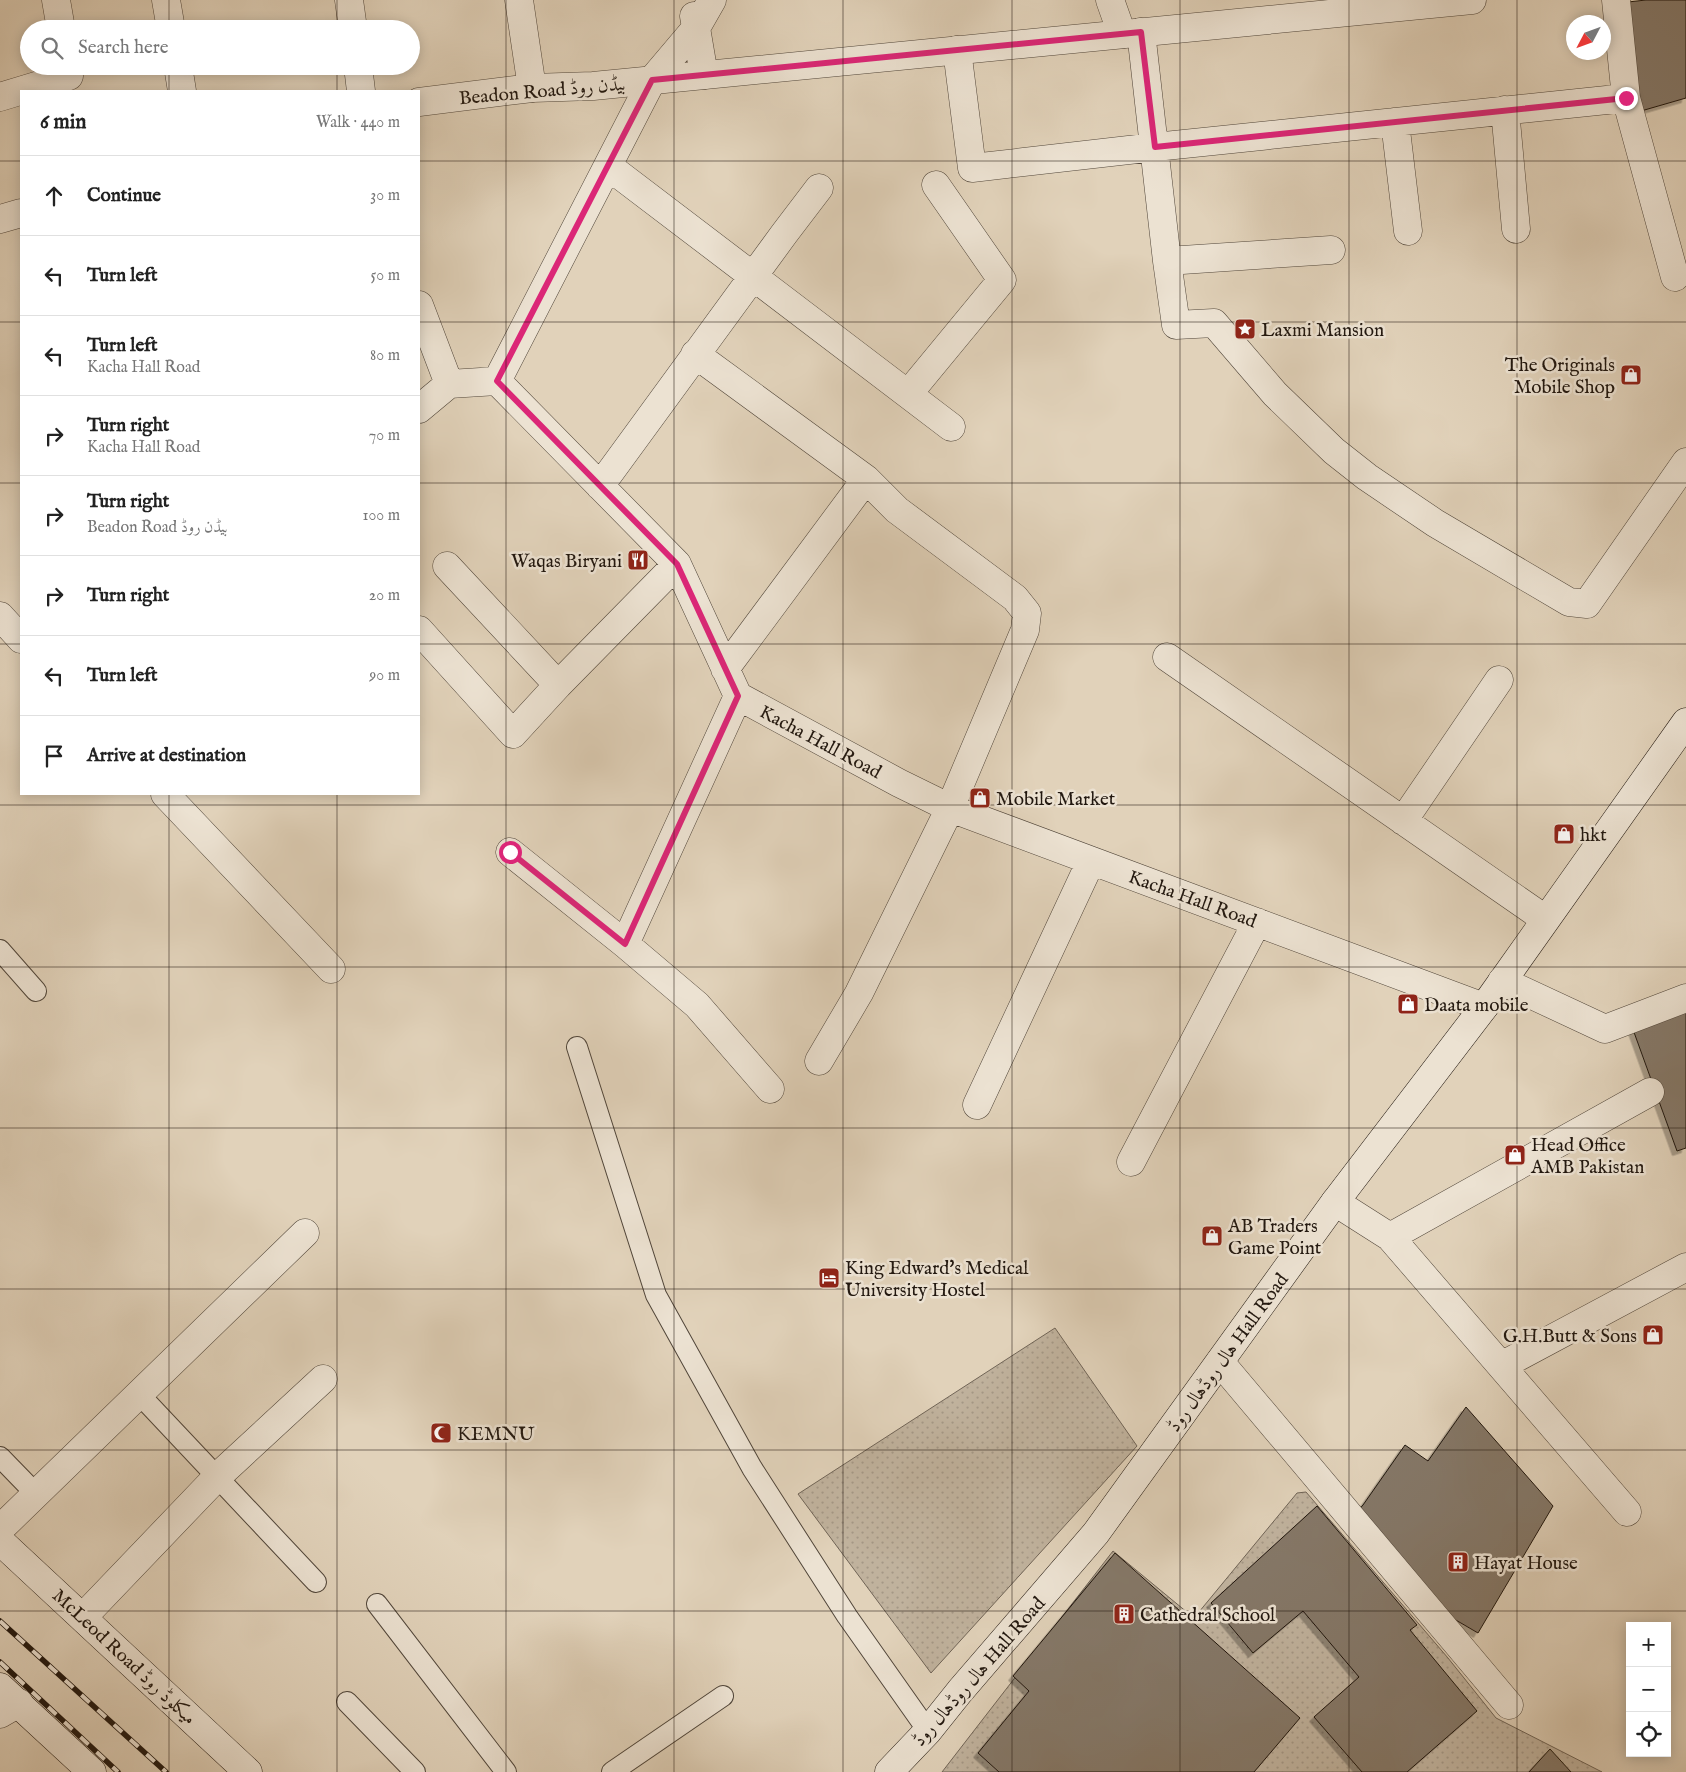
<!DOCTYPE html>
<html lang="en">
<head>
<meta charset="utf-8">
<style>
	:root { --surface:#fff; --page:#f6f6f6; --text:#222; --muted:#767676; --line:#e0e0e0 }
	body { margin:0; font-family:"IM FELL English",Amiri,serif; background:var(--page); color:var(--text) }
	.controls { position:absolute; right:15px; bottom:15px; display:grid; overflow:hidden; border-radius:0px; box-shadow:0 2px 12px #0003 }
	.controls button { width:45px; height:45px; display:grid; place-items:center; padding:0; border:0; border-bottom:1px solid var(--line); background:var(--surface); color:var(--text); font:25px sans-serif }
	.compass { position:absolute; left:1566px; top:15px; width:45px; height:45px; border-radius:50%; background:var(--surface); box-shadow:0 2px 12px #0003; rotate:229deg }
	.stop { position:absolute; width:15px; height:15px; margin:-11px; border:4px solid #db2777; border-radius:50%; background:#fff }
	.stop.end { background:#db2777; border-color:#fff; box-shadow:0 1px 5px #0008 }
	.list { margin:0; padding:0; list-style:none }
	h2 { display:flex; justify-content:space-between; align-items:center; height:65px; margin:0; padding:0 20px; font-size:21px }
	h2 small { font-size:16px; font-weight:400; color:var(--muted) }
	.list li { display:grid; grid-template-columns:32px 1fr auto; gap:15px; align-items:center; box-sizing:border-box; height:80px; padding:0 20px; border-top:1px solid var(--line) }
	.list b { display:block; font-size:19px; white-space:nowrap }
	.list p { margin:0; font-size:16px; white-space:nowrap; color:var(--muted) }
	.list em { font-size:16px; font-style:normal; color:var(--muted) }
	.icon { flex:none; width:28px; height:28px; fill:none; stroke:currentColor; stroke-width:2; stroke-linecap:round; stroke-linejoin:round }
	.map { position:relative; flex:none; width:1686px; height:1772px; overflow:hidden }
	.search { position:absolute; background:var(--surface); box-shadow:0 2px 12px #0003; left:20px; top:20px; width:400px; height:55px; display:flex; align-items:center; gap:12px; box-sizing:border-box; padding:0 18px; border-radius:28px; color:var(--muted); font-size:19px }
	.panel { position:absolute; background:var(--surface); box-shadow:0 2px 12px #0003; left:20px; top:90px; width:400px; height:705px; border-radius:0px }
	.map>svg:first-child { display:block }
	.grass { fill:url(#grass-dots); stroke:#706456 }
	.building { fill:#857868; stroke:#21170f; filter:url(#shadow) }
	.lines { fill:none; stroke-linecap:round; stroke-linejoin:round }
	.service-casing { stroke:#51463a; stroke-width:22 }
	.minor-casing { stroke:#51463a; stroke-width:29 }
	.tertiary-casing { stroke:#51463a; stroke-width:29 }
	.secondary-casing { stroke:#21170f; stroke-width:29 }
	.service { stroke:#ece2d2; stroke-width:20 }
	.minor { stroke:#ece2d2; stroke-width:28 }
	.tertiary { stroke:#ece2d2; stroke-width:28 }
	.secondary { stroke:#ece2d2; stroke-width:28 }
	.rail-casing { stroke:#21170f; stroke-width:5.5 }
	.rail { stroke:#ece2d2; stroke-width:4; stroke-dasharray:11; stroke-linecap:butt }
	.route { stroke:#db2777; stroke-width:6 }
	.grid { fill:none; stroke:#21170f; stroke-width:1; stroke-opacity:0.55 }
	.labels { text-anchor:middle; stroke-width:5; stroke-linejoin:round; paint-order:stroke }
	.street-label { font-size:19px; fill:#21170f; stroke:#ece2d2 }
	.poi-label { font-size:19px; fill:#21170f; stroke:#ece2d2; text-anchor:start }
</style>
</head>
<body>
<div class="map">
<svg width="1686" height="1772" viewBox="0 0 1686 1772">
	<defs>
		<pattern id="grass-dots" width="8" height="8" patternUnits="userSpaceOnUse" patternTransform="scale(1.25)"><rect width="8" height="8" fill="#c0b29d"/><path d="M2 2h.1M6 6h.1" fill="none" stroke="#a59886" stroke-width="1.8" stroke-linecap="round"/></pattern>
		<filter id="shadow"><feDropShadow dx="-4.5" dy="4.5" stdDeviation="0" flood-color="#0004"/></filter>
	</defs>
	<rect width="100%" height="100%" fill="#e1d2ba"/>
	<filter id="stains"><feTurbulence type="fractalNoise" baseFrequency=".004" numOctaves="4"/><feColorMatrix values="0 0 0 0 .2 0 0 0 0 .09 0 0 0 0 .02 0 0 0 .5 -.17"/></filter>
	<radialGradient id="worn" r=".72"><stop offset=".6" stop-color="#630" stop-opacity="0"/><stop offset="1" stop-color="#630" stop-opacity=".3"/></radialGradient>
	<path class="grass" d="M1055,1328L1137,1446L931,1673L798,1494Z
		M1306,1492L1448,1658L1496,1718L1602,1772H942L1113,1551L1194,1618L1297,1493Z"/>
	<path class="building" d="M1646,0H1686V98L1641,111L1619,3Z
		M1686,1003V1148L1677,1151L1631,1024Z
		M1466,1407L1553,1506L1478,1633L1437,1609L1355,1514L1363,1505L1405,1445L1428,1461Z
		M1317,1506L1417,1625L1410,1630L1477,1711L1407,1772H1362L1314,1717L1359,1677L1303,1611L1253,1653L1211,1603Z
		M1115,1553L1300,1718L1254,1772H999L978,1753L1029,1691L1013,1676Z
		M1550,1749L1571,1772H1529Z"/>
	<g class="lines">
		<g class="service-casing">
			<path id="service" d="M0,950L36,991
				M577,1047L656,1295L752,1468L847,1616L928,1731
				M139,1394L316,1582
				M0,1457L36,1494
				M377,1604L506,1772
				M347,1702L415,1772
				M612,1772L723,1696"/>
		</g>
		<g class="minor-casing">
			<path id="minor" d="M56,0L61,29
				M166,0L171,29
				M349,0L353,29
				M519,0L532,88
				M712,0L696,28L652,80L497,381L677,564L738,696L899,783L950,808L1484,1007
				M1110,0L1122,34
				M694,16L704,75
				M1141,32L1167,261L1176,325L1214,323L1275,394L1334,451L1367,477L1435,523L1569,602L1587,604L1686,462
				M957,50L972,168L1155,147L1626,98L1616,0
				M178,66L182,91
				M358,66L361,91
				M0,97L69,76
				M1626,98L1675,277
				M1505,110L1516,229
				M1395,122L1408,231
				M608,166L951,427
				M1167,261L1331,250
				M419,305L449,384
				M695,354L866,479L897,510L1015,598L1027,613L1025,630L950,808L859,993L819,1061
				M908,394L1002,280L936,185
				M419,409L449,384L497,381
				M600,486L784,234L819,188
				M447,566L558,685
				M0,616L21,639
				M419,630L513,734L558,685L677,564
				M1167,657L1545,919
				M725,669L866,479
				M165,794L331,969
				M1403,821L1499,680
				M510,852L625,944L697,1005L770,1089
				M625,944L738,696
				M1502,981L1605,1029L1686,998
				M977,1105L1091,861
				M1131,1162L1257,922
				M1335,1202L1390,1237L1627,1512
				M1390,1237L1650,1092
				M1220,1362L1509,1705
				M1501,1366L1686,1267
				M0,1529L305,1233
				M83,1617L217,1477L323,1379
				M0,1714L19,1703"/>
		</g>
		<g class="tertiary-casing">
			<path id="tertiary" d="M419,102L532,88L593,86L1472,0
				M0,219L21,213"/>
		</g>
		<g class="secondary-casing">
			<path id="secondary" d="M0,1541L248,1772
				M0,1687L92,1772
				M889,1772L928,1731L960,1691L1096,1533L1335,1202L1484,1007L1686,722"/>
		</g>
		<use href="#service" class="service"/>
		<use href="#minor" class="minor"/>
		<use href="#tertiary" class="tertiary"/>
		<use href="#secondary" class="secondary"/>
		<g class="rail-casing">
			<path id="rail" d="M0,1621L166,1772
				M0,1662L118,1772"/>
		</g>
		<use href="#rail" class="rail"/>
	</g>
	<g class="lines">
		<path class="route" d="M510,852L625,944L738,696L677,564L497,381L652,80L1141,32L1155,147L1626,98"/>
	</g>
	<path class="grid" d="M169,0V29M337,0V29M506,0V1772M674,0V1772M843,0V1772M1012,0V1772M1180,0V1772M1349,0V1772M1517,0V1772M169,66V91M337,66V91M0,161H21M419,161H1686M0,322H21M419,322H1686M0,483H21M419,483H1686M0,644H21M419,644H1686M169,794V1772M337,794V1772M0,805H1686M0,967H1686M0,1128H1686M0,1289H1686M0,1450H1686M0,1611H1686"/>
	<defs>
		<g id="sight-square" transform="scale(1.125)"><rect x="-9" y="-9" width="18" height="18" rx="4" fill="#8f2418" stroke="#ece2d2"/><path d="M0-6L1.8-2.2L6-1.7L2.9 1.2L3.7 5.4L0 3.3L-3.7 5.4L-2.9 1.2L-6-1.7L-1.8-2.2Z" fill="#fff"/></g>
		<g id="shop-square" transform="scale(1.125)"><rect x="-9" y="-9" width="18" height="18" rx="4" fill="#8f2418" stroke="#ece2d2"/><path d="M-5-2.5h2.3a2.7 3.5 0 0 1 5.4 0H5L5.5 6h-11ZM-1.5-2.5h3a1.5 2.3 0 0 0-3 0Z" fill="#fff"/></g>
		<g id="restaurant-square" transform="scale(1.125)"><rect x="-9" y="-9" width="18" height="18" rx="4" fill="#8f2418" stroke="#ece2d2"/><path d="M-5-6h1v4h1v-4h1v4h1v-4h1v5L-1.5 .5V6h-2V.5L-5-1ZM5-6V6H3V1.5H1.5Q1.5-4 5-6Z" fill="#fff"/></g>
		<g id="hotel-square" transform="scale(1.125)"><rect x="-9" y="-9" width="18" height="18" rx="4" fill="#8f2418" stroke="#ece2d2"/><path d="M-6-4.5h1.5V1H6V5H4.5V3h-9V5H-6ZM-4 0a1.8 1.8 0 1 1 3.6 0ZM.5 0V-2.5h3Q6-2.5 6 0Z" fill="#fff"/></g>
		<g id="mosque-square" transform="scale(1.125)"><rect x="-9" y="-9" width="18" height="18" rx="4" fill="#8f2418" stroke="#ece2d2"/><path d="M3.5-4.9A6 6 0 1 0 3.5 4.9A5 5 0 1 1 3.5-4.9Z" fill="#fff"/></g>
		<g id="building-square" transform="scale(1.125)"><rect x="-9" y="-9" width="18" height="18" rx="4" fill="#8f2418" stroke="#ece2d2"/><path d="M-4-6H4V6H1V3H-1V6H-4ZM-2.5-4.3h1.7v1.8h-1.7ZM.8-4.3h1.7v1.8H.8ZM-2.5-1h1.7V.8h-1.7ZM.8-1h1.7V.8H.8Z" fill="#fff"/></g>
	</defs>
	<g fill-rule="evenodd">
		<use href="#sight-square" x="1245" y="329"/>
		<use href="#shop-square" x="1631" y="375"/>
		<use href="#restaurant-square" x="638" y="560"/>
		<use href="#shop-square" x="980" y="798"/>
		<use href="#shop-square" x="1564" y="834"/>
		<use href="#shop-square" x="1408" y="1004"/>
		<use href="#shop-square" x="1515" y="1155"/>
		<use href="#shop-square" x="1212" y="1236"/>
		<use href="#hotel-square" x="829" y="1278"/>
		<use href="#shop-square" x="1653" y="1335"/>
		<use href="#mosque-square" x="441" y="1433"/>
		<use href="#building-square" x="1458" y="1562"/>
		<use href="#building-square" x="1124" y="1614"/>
	</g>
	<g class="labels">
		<g class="street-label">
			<text transform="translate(542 90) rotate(-5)" y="7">Beadon Road بیڈن روڈ</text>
			<text transform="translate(821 741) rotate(28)" y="7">Kacha Hall Road</text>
			<text transform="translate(1193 898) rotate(20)" y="7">Kacha Hall Road</text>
			<text transform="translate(1227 1352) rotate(-54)" y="7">ہال روڈہال روڈ Hall Road</text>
			<text transform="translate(125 1656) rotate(43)" y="7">McLeod Road میکلوڈ روڈ</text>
			<text transform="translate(978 1671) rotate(-49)" y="7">ہال روڈہال روڈ Hall Road</text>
		</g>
		<g class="poi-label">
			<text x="1261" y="336">Laxmi Mansion</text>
			<text x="1615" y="371" text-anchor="end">The Originals<tspan x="1615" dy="22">Mobile Shop</tspan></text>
			<text x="622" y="567" text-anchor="end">Waqas Biryani</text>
			<text x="996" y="805">Mobile Market</text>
			<text x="1580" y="841">hkt</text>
			<text x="1424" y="1011">Daata mobile</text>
			<text x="1531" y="1151">Head Office<tspan x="1531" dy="22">AMB Pakistan</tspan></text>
			<text x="1228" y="1232">AB Traders<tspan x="1228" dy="22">Game Point</tspan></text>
			<text x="845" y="1274">King Edward's Medical<tspan x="845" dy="22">University Hostel</tspan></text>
			<text x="1637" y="1342" text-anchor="end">G.H.Butt &amp; Sons</text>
			<text x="457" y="1440">KEMNU</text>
			<text x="1474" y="1569">Hayat House</text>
			<text x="1140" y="1621">Cathedral School</text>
		</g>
	</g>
	<rect width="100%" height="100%" filter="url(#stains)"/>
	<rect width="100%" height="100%" fill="url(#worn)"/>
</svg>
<div class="controls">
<button>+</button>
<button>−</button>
<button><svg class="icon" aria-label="locate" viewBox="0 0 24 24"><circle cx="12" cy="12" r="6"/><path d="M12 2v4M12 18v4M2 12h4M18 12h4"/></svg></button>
</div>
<svg class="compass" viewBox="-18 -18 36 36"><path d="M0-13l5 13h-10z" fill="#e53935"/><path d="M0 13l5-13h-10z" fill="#767676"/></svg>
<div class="stop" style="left:510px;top:852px"></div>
<div class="stop end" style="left:1626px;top:98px"></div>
<div class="search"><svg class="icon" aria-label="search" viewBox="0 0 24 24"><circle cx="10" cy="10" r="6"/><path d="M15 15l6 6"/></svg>Search here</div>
<section class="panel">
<h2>6 min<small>Walk · 440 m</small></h2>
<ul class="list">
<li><svg class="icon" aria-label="ahead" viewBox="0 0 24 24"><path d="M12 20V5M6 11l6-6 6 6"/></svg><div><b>Continue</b></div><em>30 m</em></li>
<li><svg class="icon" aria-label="left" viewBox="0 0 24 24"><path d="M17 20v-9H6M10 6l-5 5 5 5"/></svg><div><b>Turn left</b></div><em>50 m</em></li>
<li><svg class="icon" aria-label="left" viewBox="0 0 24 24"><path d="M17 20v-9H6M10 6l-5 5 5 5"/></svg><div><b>Turn left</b><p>Kacha Hall Road</p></div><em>80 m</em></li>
<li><svg class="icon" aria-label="right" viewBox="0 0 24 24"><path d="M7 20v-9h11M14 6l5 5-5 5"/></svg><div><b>Turn right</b><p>Kacha Hall Road</p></div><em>70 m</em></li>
<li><svg class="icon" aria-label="right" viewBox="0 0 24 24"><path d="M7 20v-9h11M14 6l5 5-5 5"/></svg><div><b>Turn right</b><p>Beadon Road بیڈن روڈ</p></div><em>100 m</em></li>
<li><svg class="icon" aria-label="right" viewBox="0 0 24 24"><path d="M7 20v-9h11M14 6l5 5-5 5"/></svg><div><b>Turn right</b></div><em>20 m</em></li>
<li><svg class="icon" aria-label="left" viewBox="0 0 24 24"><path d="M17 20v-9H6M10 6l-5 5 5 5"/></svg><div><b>Turn left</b></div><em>90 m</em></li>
<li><svg class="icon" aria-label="arrive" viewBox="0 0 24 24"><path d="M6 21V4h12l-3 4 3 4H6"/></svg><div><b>Arrive at destination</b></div></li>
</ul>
</section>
</div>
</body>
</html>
